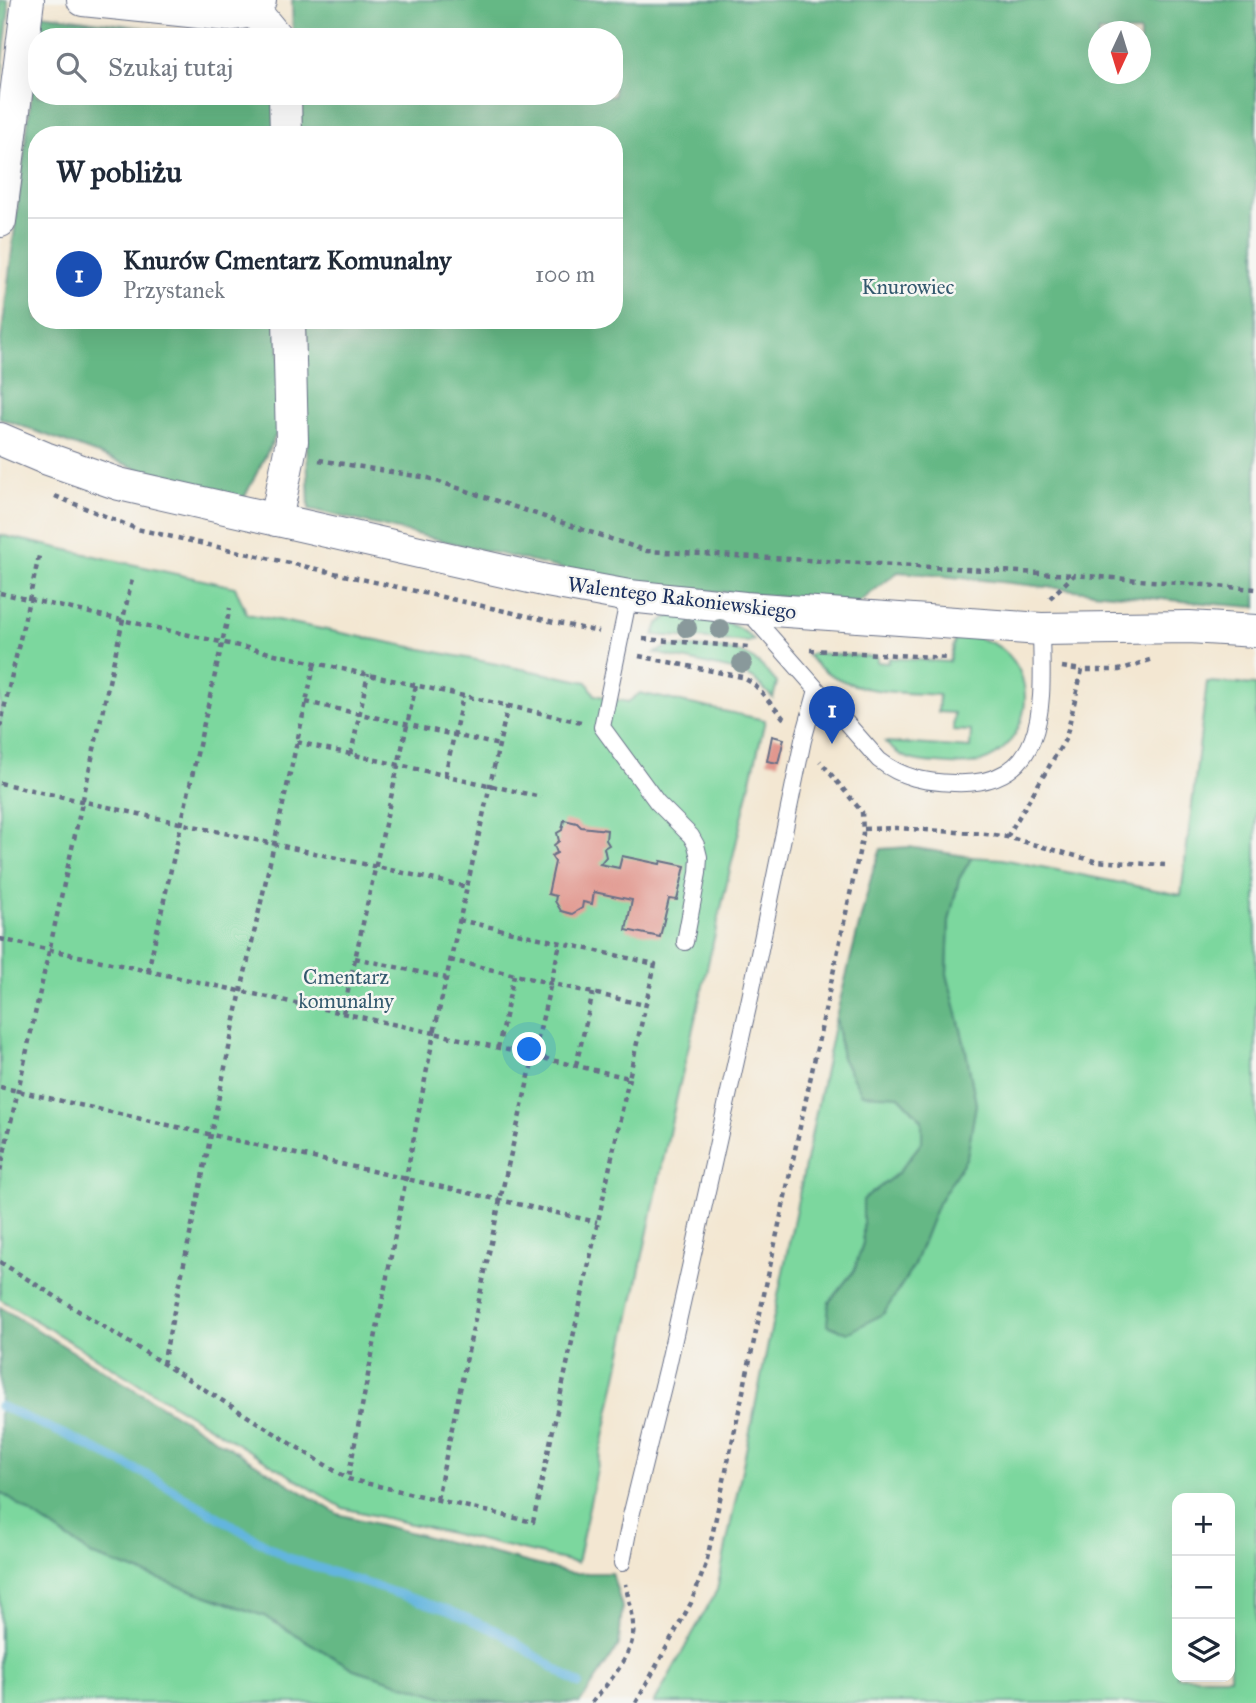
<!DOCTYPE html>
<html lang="pl">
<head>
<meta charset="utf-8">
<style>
	:root { --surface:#fff; --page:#f2f2f3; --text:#1f2937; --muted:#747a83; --line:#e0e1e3; --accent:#111827 }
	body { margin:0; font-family:"IM FELL Great Primer",serif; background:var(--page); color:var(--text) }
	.controls { position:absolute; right:21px; bottom:21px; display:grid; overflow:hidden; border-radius:14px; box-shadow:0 7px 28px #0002 }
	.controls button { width:63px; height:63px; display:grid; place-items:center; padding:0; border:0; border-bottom:2px solid var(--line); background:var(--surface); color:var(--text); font:35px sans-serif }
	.compass { position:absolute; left:1088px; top:21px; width:63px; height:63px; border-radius:50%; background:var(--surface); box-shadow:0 7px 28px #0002; rotate:184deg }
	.you { position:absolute; left:530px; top:1050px; width:24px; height:24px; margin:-18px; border:5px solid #fff; border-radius:50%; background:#1a73e8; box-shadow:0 0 0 10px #1a73e833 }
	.badge { display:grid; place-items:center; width:46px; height:46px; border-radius:50%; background:var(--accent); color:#fff; font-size:23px; font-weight:700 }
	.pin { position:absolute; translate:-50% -58px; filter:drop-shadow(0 2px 4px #0008) }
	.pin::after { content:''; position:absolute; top:37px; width:24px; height:21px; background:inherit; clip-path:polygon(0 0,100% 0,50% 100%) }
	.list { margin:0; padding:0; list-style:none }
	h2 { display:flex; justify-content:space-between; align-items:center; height:91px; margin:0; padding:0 28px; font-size:30px }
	h2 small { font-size:23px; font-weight:400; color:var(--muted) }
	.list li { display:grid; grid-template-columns:46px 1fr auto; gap:21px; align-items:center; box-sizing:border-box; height:112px; padding:0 28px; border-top:2px solid var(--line) }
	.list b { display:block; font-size:26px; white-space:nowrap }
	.list p { margin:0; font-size:23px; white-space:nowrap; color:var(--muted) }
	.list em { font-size:23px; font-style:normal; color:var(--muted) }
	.icon { flex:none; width:38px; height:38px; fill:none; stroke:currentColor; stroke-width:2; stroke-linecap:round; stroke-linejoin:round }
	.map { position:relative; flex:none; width:1256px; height:1703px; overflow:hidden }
	.search { position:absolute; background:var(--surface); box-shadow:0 7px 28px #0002; left:28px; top:28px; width:595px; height:77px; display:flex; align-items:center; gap:18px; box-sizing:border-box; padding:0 24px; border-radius:28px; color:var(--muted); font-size:26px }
	.panel { position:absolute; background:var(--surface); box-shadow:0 7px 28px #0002; left:28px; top:126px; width:595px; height:203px; border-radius:28px }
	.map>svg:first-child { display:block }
	.green { fill:#7cd79e; stroke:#4c837e; stroke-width:2; fill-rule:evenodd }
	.forest { fill:#65b885; stroke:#407472; stroke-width:2; fill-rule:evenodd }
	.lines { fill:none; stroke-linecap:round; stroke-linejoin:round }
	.stream { stroke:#63b5de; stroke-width:9 }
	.building { fill:#e1988f }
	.lane-casing { stroke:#676f87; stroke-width:18 }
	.street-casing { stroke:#676f87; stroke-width:34 }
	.path { stroke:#676f87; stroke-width:4.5; stroke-dasharray:5 5; stroke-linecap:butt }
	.lane { stroke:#fff; stroke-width:16 }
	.street { stroke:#fff; stroke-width:32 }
	.tree { fill:#89999b }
	.labels { text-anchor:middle; stroke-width:5; stroke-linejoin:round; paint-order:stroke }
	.park-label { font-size:21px; fill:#33596e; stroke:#f6f6f2 }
	.street-label { font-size:21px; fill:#1b2f5e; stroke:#f6f6f2 }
</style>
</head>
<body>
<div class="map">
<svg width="1256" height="1703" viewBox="0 0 1256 1703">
	<rect width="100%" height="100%" fill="#f6f6f2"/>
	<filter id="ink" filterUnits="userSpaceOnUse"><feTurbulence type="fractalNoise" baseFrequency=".0143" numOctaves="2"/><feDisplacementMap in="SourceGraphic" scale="14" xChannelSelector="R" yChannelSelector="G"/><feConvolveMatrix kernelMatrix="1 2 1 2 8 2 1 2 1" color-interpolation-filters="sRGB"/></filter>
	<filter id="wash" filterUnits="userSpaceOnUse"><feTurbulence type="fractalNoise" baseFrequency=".00686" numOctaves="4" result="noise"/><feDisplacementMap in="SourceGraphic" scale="28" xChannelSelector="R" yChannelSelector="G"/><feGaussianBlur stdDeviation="1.57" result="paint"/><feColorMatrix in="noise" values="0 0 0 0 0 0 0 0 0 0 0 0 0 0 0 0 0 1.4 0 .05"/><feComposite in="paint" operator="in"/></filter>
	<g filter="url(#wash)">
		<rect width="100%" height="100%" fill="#f3e7d2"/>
		<path class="green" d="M0,535L235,587L247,614L587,682L595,695L628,702L640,693L765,720L675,1105L577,1563L343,1508L0,1299Z
			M670,616C701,618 731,616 754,640L748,642L654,635L658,624Z
			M957,634C973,637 988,639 1002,649C1042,680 1027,748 980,762C966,766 952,764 937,763C916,762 900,759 885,742L970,748L971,731L953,730L954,713L938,712L939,695C893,692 840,694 807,655L814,653L877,657V662L888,663L889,658L949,662Z
			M669,646C691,648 729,646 748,656C760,662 768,673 777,683L773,698L754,679L741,672L655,653Z
			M1207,682L1256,685V1703H654L717,1590L836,1016L842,1058L899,1096L922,1120V1142L898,1173L863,1200V1243L854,1271L829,1302L913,1267L938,1203L967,1157L976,1104L965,1046L947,974L949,921L959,879L972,857L1002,859L1181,895ZM1177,1498H1230V1677H1177Z
			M0,1492L94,1556L264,1616L354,1669L508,1703H0Z"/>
		<path class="forest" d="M0,0H7L9,9L0,88Z
			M292,0H1256V607C1136,599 1017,582 898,572L858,603L631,585L309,509L303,320H614V135H297L295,96H614V37H293ZM1098,32H1140V74H1098Z
			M41,14L212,37H38Z
			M37,50V96H277V135H37V320H279L280,427L243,500L171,481L0,418V348Z
			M909,847L972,857L959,879L949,921L947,974L965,1046L976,1104L967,1157L938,1203L913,1267L884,1313L848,1333L827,1325L829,1302L854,1271L863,1243V1200L898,1173L922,1142V1120L899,1096L862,1094L842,1058L836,1016L873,870L881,849Z
			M0,1307L338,1514L569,1573H612L622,1607L619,1645L580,1703H508L443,1697L354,1669L264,1616L94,1556L0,1492Z"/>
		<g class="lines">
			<path class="stream" d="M0,1406L70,1437L149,1476L286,1557L450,1611L499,1632L579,1684"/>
		</g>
		<g id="blocks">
			<path class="building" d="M772,736L784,739L778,763L767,761Z
				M564,820L577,823L581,827L607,830L606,840L609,845L604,848L606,857L600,864L619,868L622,856L660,864L661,861L685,866L677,900L669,899L660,937L626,930L632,900L594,892L592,904L583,902L582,908L572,914L561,911L555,901L556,896L548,894L555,862L551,856L557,853L554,845L559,841L557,833L562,830Z"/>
		</g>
	</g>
	<g filter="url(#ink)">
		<use href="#blocks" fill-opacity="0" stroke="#676f87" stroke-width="2"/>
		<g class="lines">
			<g class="lane-casing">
				<path id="lane" d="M629,596L602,727L657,802L691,836L696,845L699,857L698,873L685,942
					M747,610L879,760C902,778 925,782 954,783C1052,787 1042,698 1041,629
					M622,1563L631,1516L668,1366L750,998L803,740L817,690"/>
			</g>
			<g class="street-casing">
				<path id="street" d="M83,0L228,15L247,12L260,0
					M253,9L276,37
					M285,96L286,135
					M0,221L28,0
					M0,439L45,458L119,484L547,581L629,596L745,608L1041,629L1189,627L1256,631
					M276,520L292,441L289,320"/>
			</g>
			<path class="path" d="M319,460L428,478L647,551L1074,575
				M55,496L137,529L599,632
				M0,593L581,722
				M1050,598L1074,575L1256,589
				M643,639L749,647
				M810,650L949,658
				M639,656L742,677L754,684L785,720
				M1062,667L1082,670
				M306,702L499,745
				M0,727L39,556
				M297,742L541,797
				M351,754L368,674
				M445,775L463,696
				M0,783L467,887L508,705
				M864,829L897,828L986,834L1007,837L1094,861L1165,865
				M1007,837L1066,738L1082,670H1119L1150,660
				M459,920L655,964L629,1078L434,1033C445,984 456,936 467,887
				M0,939L434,1033L348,1479
				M355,958L446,978
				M450,960L645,1005
				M148,971L230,608
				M343,1013L416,685
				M498,1048L514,975
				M576,1065L593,993
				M0,1087L597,1222
				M0,1171L132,579
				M0,1262L348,1479L533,1522L629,1078
				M163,1364L241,991L315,662
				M437,1499L500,1200L560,944
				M592,1703C610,1679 637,1654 633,1622C632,1609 628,1597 625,1584
				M636,1703L691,1603L706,1564L863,834L862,812L820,761"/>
			<use href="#lane" class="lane"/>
			<use href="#street" class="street"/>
		</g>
		<g class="tree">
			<circle cx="687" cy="628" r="10"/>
			<circle cx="720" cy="629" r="10"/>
			<circle cx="742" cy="663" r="10"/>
		</g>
	</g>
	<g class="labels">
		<g class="park-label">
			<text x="908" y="294">Knurowiec</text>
			<text x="346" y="984">Cmentarz<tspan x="346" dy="24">komunalny</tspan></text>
		</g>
		<g class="street-label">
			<text transform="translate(682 598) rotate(7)" y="7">Walentego Rakoniewskiego</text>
		</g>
	</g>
</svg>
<div class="controls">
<button>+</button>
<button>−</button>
<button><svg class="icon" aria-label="layers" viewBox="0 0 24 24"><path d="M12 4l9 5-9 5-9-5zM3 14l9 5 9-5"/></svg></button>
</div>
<svg class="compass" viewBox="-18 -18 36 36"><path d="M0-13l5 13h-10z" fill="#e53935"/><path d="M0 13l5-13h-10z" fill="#747a83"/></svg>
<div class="you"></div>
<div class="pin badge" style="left:832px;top:744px;background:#1a4fb4">1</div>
<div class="search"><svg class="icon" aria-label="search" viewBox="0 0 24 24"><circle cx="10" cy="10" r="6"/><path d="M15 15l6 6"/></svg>Szukaj tutaj</div>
<section class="panel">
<h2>W pobliżu<small></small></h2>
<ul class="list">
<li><span class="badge" style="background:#1a4fb4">1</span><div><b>Knurów Cmentarz Komunalny</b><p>Przystanek</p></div><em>100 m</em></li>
</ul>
</section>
</div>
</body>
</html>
